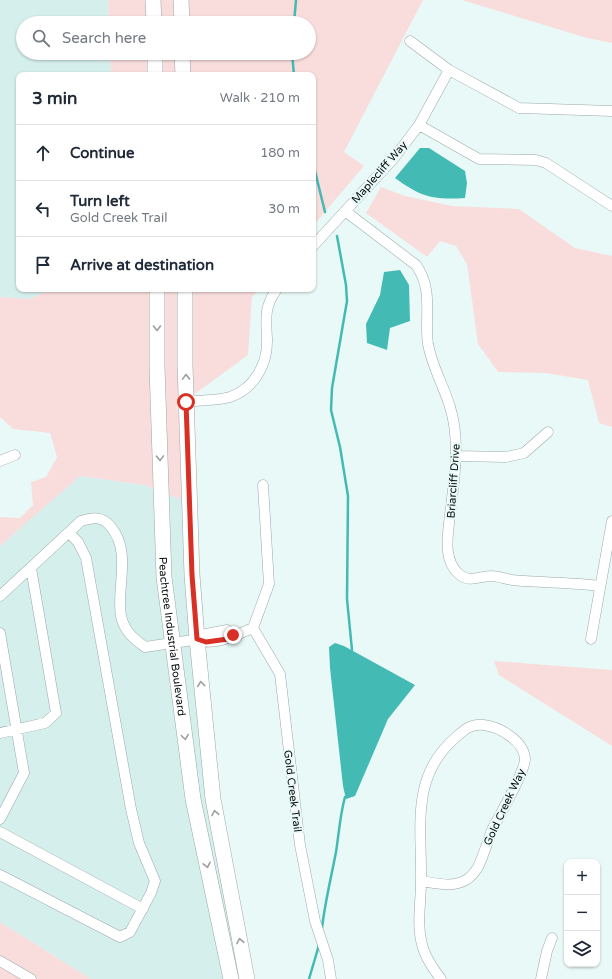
<!DOCTYPE html>
<html lang="en">
<head>
<meta charset="utf-8">
<style>
	:root { --surface:#fff; --page:#f2f2f3; --text:#1f2937; --muted:#747a83; --line:#e0e1e3 }
	body { margin:0; font-family:"Varela Round",sans-serif; background:var(--page); color:var(--text) }
	.controls { position:absolute; right:12px; bottom:12px; display:grid; overflow:hidden; border-radius:8px; box-shadow:0 1px 3px #0004 }
	.controls button { width:36px; height:36px; display:grid; place-items:center; padding:0; border:0; border-bottom:1px solid var(--line); background:var(--surface); color:var(--text); font:20px sans-serif }
	.stop { position:absolute; width:12px; height:12px; margin:-9px; border:3px solid #d93025; border-radius:50%; background:#fff }
	.stop.end { background:#d93025; border-color:#fff; box-shadow:0 1px 4px #0008 }
	.list { margin:0; padding:0; list-style:none }
	h2 { display:flex; justify-content:space-between; align-items:center; height:52px; margin:0; padding:0 16px; font-size:17px }
	h2 small { font-size:13px; font-weight:400; color:var(--muted) }
	.list li { display:grid; grid-template-columns:26px 1fr auto; gap:12px; align-items:center; box-sizing:border-box; height:56px; padding:0 16px; border-top:1px solid var(--line) }
	.list b { display:block; font-size:15px; white-space:nowrap }
	.list p { margin:0; font-size:13px; white-space:nowrap; color:var(--muted) }
	.list em { font-size:13px; font-style:normal; color:var(--muted) }
	.icon { flex:none; width:22px; height:22px; fill:none; stroke:currentColor; stroke-width:2; stroke-linecap:round; stroke-linejoin:round }
	.map { position:relative; flex:none; width:612px; height:979px; overflow:hidden }
	.search { position:absolute; background:var(--surface); box-shadow:0 1px 3px #0004; left:16px; top:16px; width:300px; height:44px; display:flex; align-items:center; gap:10px; box-sizing:border-box; padding:0 14px; border-radius:22px; color:var(--muted); font-size:15px }
	.panel { position:absolute; background:var(--surface); box-shadow:0 1px 3px #0004; left:16px; top:72px; width:300px; height:220px; border-radius:8px }
	.map>svg:first-child { display:block }
	.built { fill:#d5efed }
	.green { fill:#f9dddd }
	.water { fill:#44bab4 }
	.lines { fill:none; stroke-linecap:round; stroke-linejoin:round }
	.stream { stroke:#44bab4; stroke-width:2.5 }
	.minor-casing { stroke:#9aa9a8; stroke-width:11 }
	.primary-casing { stroke:#9aa9a8; stroke-width:16 }
	.minor { stroke:#fff; stroke-width:10 }
	.primary { stroke:#fff; stroke-width:15 }
	.oneway { stroke:#9d9f9f }
	.route { stroke:#d93025; stroke-width:5 }
	.labels { text-anchor:middle; stroke-width:4; stroke-linejoin:round; paint-order:stroke }
	.street-label { font-size:11px; fill:#0a100f; stroke:#e9f9f7 }
</style>
</head>
<body>
<div class="map">
<svg width="612" height="979" viewBox="0 0 612 979">
	<rect width="100%" height="100%" fill="#e9f9f7"/>
	<path class="built" d="M0,0H108L109,23H23V53H110L111,75H19V289H52L30,299L0,297Z
		M79,476L144,485L195,505L215,764L225,872L252,979H91L0,922V546Z"/>
	<path class="green" d="M108,0H423L344,152L364,166L313,226V75H111L110,53H309V23H109Z
		M462,0H612V43L587,38Z
		M381,187L405,196L452,206L519,209L575,248L612,256V427L599,423L588,380L546,373L498,372L478,344L467,264L456,246L440,241L427,257L366,213Z
		M52,289H259L252,297L248,355L177,407L195,505L144,485L80,476L0,546V517L20,518L33,505L31,482L46,477L57,457L50,433L13,429L0,417V297L30,299Z
		M494,661L612,670V746L499,675Z
		M0,922L91,979H0Z"/>
	<path class="water" d="M420,148H429L465,171L467,183L465,198C433,200 421,197 395,178Z
		M400,270L409,285L410,321L390,328L387,350L367,343L366,324L380,295L384,272Z
		M335,643L344,646L415,685L388,719L355,796L346,799L343,786L330,668L329,647Z"/>
	<g class="lines">
		<path class="stream" d="M294,23L296,0
			M292,53L294,75
			M313,163L325,212
			M337,236L346,285L347,301L332,388L331,410L340,447L348,496L347,599L352,650
			M322,928C325,902 331,878 336,852C339,833 340,815 345,797
			M309,979L319,945"/>
		<g class="minor-casing">
			<path id="minor" d="M410,41L449,70L519,108L612,111
				M419,125L479,159L536,160L546,163L612,206
				M345,211L416,265C434,290 424,317 428,344C432,367 444,386 450,407C461,442 454,480 450,515C448,534 442,561 460,575C470,583 480,576 491,576C498,576 505,579 512,580C542,583 571,582 600,586
				M313,246L394,158L419,125L449,70
				M187,402C200,400 216,401 230,397C254,389 268,364 267,339C266,319 264,306 277,289
				M456,456L506,457L524,453L548,432
				M0,461L15,455
				M0,596L81,521C94,517 102,516 111,527C132,552 116,588 121,616C124,631 134,639 145,647L200,639C212,648 240,633 253,628
				M253,628L280,674L300,845L315,921L328,960L331,979
				M253,628L269,584L263,485
				M0,633L24,773L0,819
				M200,639L206,634L227,630L233,635
				M591,639L612,521
				M0,733L45,723L56,713L31,568
				M0,832L143,909
				M0,875L120,937L130,932L151,893L155,881L139,843L131,809L86,558L78,542L69,533
				M421,881C436,883 452,888 466,880C471,877 475,872 478,867C484,855 487,842 492,830C499,816 525,772 525,759C524,741 500,727 484,725C471,723 464,730 455,738C410,777 422,828 421,881C421,904 416,926 423,948C426,958 434,970 441,979
				M0,961L31,979
				M541,979L547,951L552,938"/>
		</g>
		<g class="primary-casing">
			<g id="primary">
				<path d="M153,0L154,23"/>
				<path d="M181,0L182,23"/>
				<path d="M155,53V75"/>
				<path d="M182,53L183,75"/>
				<path id="s1" d="M157,289V366L164,577L193,799L231,979"/>
				<path d="M185,289V365L192,575L197,639L213,799L247,979"/>
			</g>
		</g>
		<use href="#minor" class="minor"/>
		<use href="#primary" class="primary"/>
	</g>
	<defs><path id="oneway-chevron" d="M-2-3.5L2.5 0L-2 3.5" fill="none" stroke-width="1.6" stroke-linecap="round" stroke-linejoin="round"/></defs>
	<g class="oneway">
		<use href="#oneway-chevron" transform="translate(157 328) rotate(90)"/>
		<use href="#oneway-chevron" transform="translate(186 377) rotate(-92)"/>
		<use href="#oneway-chevron" transform="translate(160 458) rotate(88)"/>
		<use href="#oneway-chevron" transform="translate(201 684) rotate(-96)"/>
		<use href="#oneway-chevron" transform="translate(185 737) rotate(82)"/>
		<use href="#oneway-chevron" transform="translate(215 813) rotate(-101)"/>
		<use href="#oneway-chevron" transform="translate(207 865) rotate(78)"/>
		<use href="#oneway-chevron" transform="translate(240 941) rotate(-101)"/>
	</g>
	<g class="lines">
		<path class="route" d="M186,402L192,575L197,639L206,642L228,639L233,635"/>
	</g>
	<g class="labels">
		<g class="street-label">
			<text transform="translate(379 172) rotate(-49)" y="4">Maplecliff Way</text>
			<text transform="translate(453 481) rotate(-86)" y="4">Briarcliff Drive</text>
			<text dy="4" stroke="none"><textPath href="#s1" startOffset="348">Peachtree Industrial Boulevard</textPath></text>
			<text transform="translate(293 791) rotate(83)" y="4">Gold Creek Trail</text>
			<text transform="translate(504 807) rotate(-65)" y="4">Gold Creek Way</text>
		</g>
	</g>
</svg>
<div class="controls">
<button>+</button>
<button>−</button>
<button><svg class="icon" aria-label="layers" viewBox="0 0 24 24"><path d="M12 4l9 5-9 5-9-5zM3 14l9 5 9-5"/></svg></button>
</div>
<div class="stop" style="left:186px;top:402px"></div>
<div class="stop end" style="left:233px;top:635px"></div>
<div class="search"><svg class="icon" aria-label="search" viewBox="0 0 24 24"><circle cx="10" cy="10" r="6"/><path d="M15 15l6 6"/></svg>Search here</div>
<section class="panel">
<h2>3 min<small>Walk · 210 m</small></h2>
<ul class="list">
<li><svg class="icon" aria-label="ahead" viewBox="0 0 24 24"><path d="M12 20V5M6 11l6-6 6 6"/></svg><div><b>Continue</b></div><em>180 m</em></li>
<li><svg class="icon" aria-label="left" viewBox="0 0 24 24"><path d="M17 20v-9H6M10 6l-5 5 5 5"/></svg><div><b>Turn left</b><p>Gold Creek Trail</p></div><em>30 m</em></li>
<li><svg class="icon" aria-label="arrive" viewBox="0 0 24 24"><path d="M6 21V4h12l-3 4 3 4H6"/></svg><div><b>Arrive at destination</b></div></li>
</ul>
</section>
</div>
</body>
</html>
